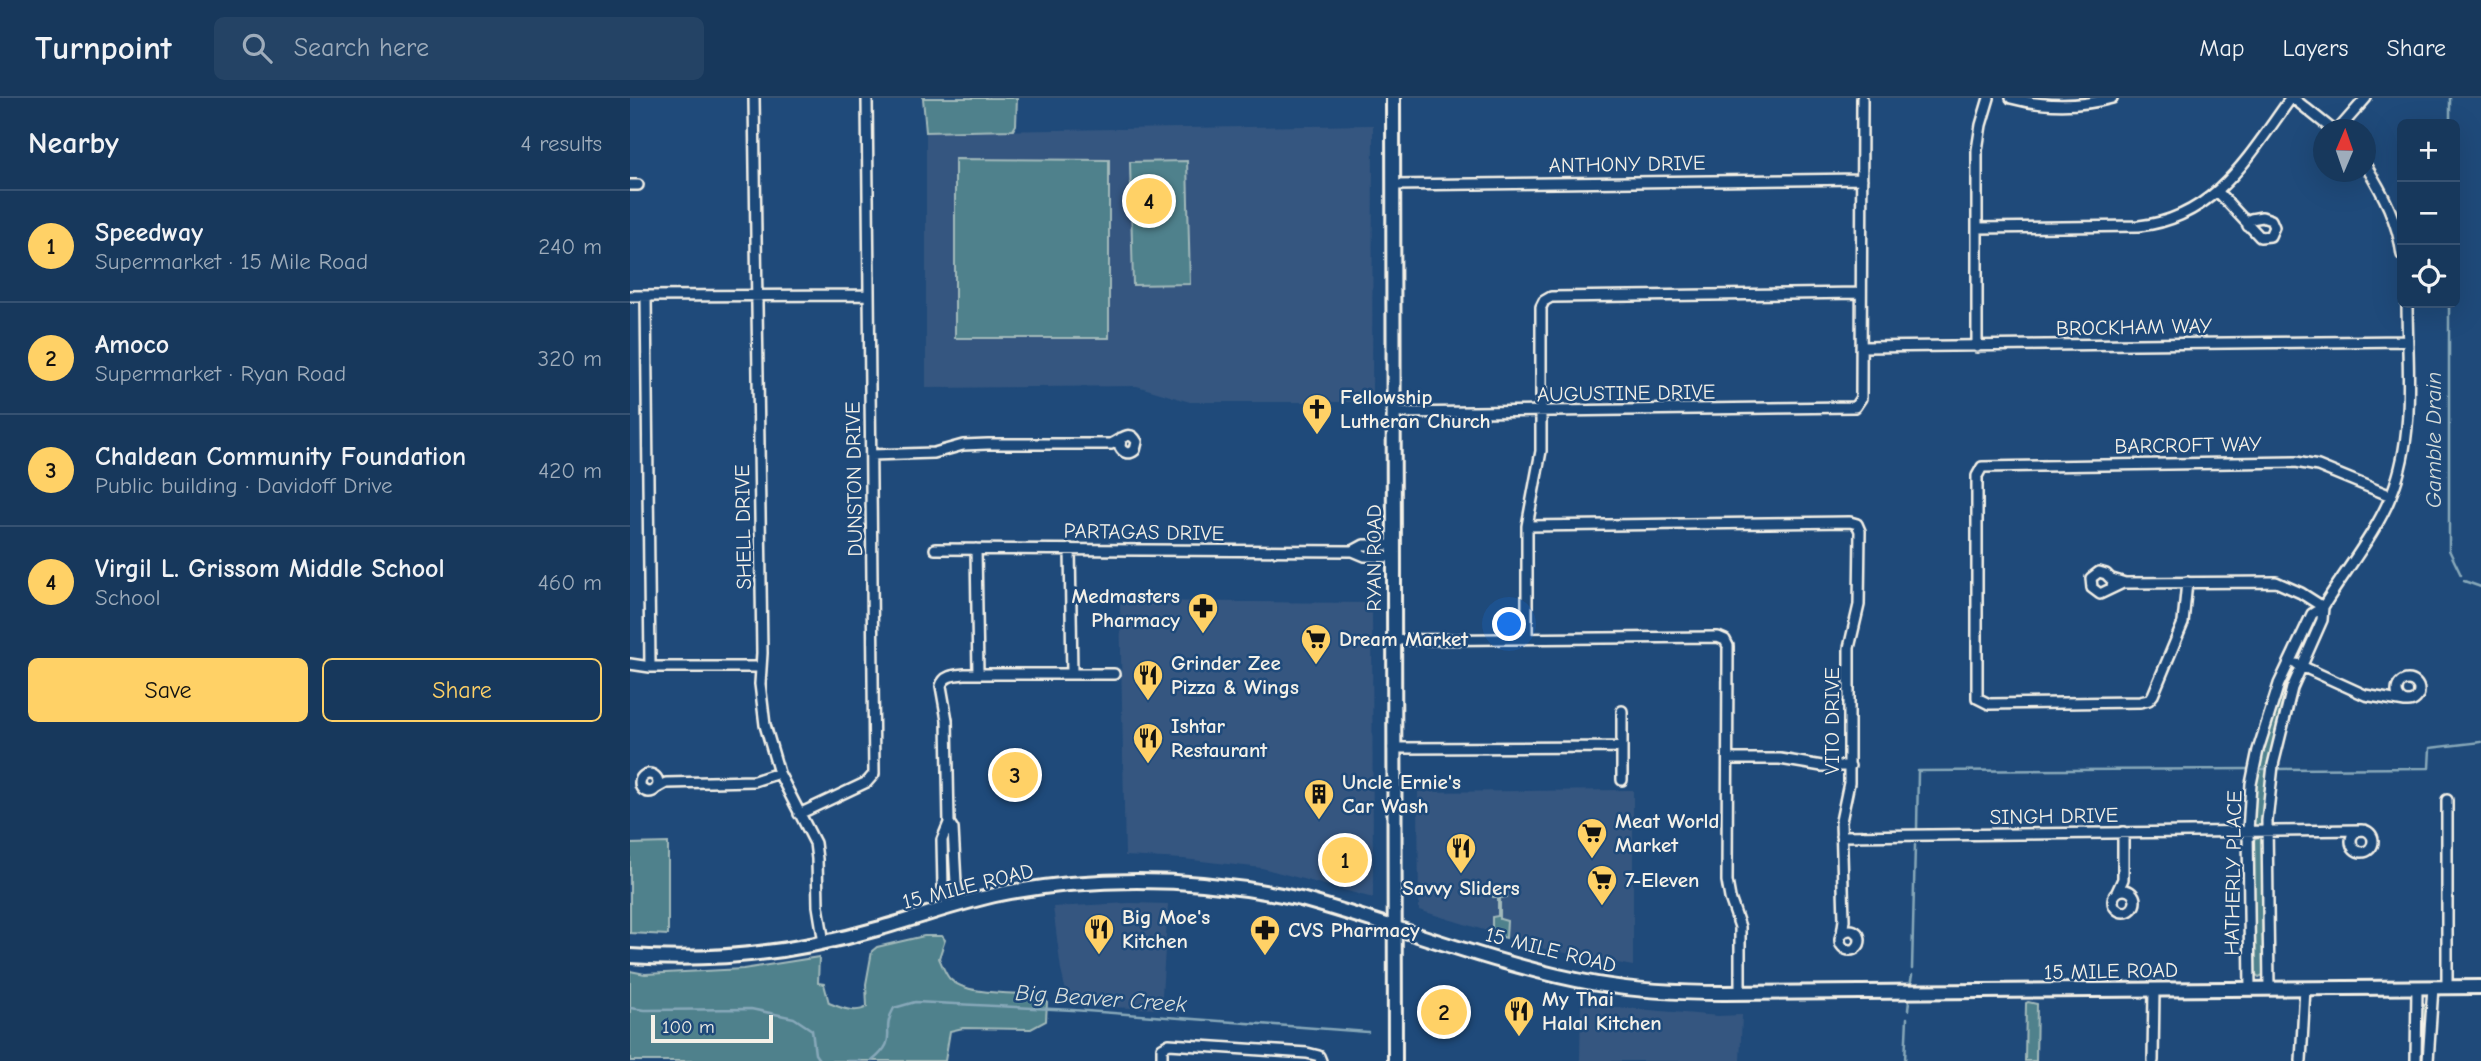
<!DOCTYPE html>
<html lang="en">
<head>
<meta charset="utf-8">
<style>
	:root { --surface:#17385c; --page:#244365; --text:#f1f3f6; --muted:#9eacbb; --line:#365272; --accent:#ffd166 }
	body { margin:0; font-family:"Comic Neue",sans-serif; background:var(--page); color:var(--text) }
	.controls { position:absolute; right:21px; top:21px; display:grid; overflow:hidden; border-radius:10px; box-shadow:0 7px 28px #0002 }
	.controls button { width:63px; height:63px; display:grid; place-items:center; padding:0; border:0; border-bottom:2px solid var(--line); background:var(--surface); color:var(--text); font:35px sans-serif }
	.compass { position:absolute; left:1683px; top:21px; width:63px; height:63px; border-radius:50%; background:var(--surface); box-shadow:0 7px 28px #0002; rotate:2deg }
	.scale { position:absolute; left:21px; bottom:18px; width:122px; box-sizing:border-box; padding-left:7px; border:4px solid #f4f1e8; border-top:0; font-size:19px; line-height:24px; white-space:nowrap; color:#f4f1e8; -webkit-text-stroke:5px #1f4a7a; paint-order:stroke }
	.you { position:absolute; left:880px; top:527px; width:24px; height:24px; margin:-18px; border:5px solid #fff; border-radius:50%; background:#1a73e8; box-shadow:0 0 0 10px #1a73e833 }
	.badge { display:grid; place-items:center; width:46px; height:46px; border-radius:50%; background:var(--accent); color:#111; font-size:23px; font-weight:700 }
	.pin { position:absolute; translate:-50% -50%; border:4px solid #fff; box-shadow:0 2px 7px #0006 }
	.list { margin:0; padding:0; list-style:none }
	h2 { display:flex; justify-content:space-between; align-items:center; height:91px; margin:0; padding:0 28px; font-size:30px }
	h2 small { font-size:23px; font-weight:400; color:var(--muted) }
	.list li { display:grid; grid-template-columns:46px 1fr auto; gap:21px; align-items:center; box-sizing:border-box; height:112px; padding:0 28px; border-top:2px solid var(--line) }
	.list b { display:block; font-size:26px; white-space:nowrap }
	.list p { margin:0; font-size:23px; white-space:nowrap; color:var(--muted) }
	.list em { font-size:23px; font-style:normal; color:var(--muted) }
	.actions { display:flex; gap:14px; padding:21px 28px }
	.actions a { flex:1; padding:16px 0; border:2px solid var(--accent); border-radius:10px; text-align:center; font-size:24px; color:var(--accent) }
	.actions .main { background:var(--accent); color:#111 }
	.icon { flex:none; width:38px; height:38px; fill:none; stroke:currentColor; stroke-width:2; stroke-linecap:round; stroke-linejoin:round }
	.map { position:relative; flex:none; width:1851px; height:963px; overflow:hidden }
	header { display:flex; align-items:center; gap:42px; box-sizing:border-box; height:98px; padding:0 35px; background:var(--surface); border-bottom:2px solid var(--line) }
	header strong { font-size:33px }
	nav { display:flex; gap:38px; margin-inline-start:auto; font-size:24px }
	.search { width:490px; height:63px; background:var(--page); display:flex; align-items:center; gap:18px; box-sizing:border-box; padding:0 24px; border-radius:10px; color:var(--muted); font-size:26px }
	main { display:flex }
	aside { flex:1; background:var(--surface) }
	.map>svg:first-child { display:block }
	.built { fill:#365780 }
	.green { fill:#4f818c; stroke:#a2b9ba; stroke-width:2 }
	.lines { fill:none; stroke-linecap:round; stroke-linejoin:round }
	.stream { stroke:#87a8b9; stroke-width:2.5 }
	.minor-casing { stroke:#f4f1e8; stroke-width:14 }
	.secondary-casing { stroke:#f4f1e8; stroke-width:18 }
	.minor { stroke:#1f4a7a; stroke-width:9 }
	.secondary { stroke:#1f4a7a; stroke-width:12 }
	.labels { text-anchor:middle; stroke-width:5; stroke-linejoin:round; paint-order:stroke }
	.street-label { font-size:21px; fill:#f4f1e8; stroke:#1f4a7a }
	.poi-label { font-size:21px; font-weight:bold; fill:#f4f1e8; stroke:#1f4a7a; text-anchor:start }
	.water-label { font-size:23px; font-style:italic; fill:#d9dfdc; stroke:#1f4a7a }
</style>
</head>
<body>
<header>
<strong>Turnpoint</strong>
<div class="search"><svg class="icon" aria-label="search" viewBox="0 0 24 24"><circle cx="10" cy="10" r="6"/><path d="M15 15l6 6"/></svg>Search here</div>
<nav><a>Map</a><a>Layers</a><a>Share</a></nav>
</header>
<main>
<aside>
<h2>Nearby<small>4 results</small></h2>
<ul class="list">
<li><span class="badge">1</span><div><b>Speedway</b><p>Supermarket · 15 Mile Road</p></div><em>240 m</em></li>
<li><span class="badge">2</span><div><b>Amoco</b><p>Supermarket · Ryan Road</p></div><em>320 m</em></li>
<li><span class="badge">3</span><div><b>Chaldean Community Foundation</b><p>Public building · Davidoff Drive</p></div><em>420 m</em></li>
<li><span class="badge">4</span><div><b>Virgil L. Grissom Middle School</b><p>School</p></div><em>460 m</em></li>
</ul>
<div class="actions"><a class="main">Save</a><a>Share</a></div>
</aside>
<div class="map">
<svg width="1851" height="963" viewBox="0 0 1851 963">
	<rect width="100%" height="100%" fill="#1f4a7a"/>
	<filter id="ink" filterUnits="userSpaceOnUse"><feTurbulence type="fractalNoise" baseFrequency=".0143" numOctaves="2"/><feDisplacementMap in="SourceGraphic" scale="14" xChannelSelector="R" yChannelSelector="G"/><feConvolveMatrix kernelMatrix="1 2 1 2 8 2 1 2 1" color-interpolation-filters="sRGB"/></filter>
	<g filter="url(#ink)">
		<path class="built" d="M743,27L742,304H560L507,288L296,290V34Z
			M490,503L742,505L743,800L632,770L554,761L495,758Z
			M1003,692V868L915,851L789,812L788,694Z
			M500,805L538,806L531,911L479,909L438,902L431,872L423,809Z
			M951,906L1088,918L1112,917L1110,963H950Z"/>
		<path class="green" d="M293,0H387L386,27L383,32L296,34Z
			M325,61L479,62V240H325Z
			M557,63L560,186L503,187L500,64Z
			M1657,577L1662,579C1646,627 1636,674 1633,725L1630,728H1625L1622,725C1626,673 1638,625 1657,577Z
			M1628,738L1633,742L1635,872L1633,877L1629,879L1624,875L1622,743Z
			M38,745V837L0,835V746Z
			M863,794H877V799L870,800V821L877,823L876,840L862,836V819L868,818V799H863Z
			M294,838H312L315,842L309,860C312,867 315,875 319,880C336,899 389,894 413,897L417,904L416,923L401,931L333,930L320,933L315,963H0V873L15,876L113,871L189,859L188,885L194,886L199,905C211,910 226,916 237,909L236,886L242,853L247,849Z
			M1398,904L1407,906L1406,963H1395L1396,905Z
			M1795,906L1797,908L1795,956L1792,958L1789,956L1792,908Z"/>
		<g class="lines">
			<path class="stream" d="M1820,26V0
				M1819,205V452L1831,477
				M1834,483L1851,489
				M1629,671H1637
				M1646,671L1799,670L1800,650L1851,644
				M1287,731L1288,673L1620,671
				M1282,871L1285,747
				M1280,888L1282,877
				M0,910L15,912L121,911L164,920L182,932L185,956L190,963
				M1278,912L1279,903
				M217,963H230
				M242,963C271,939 249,936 264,910L285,904L443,912L738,934
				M1275,963L1277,920"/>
			<g class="minor-casing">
				<path id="minor" d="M124,0L132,555L130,586L135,627L149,675L185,745L187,761L188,808L194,845
					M1381,0C1413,9 1450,9 1482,0
					M1663,0L1703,32
					M1708,32L1736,0
					M1736,68C1753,95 1768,124 1772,157
					M0,87H8
					M764,87L1232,81
					M1588,94L1630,139L1640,138L1644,129L1641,122L1632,119L1621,121L1618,128
					M1347,130L1509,128C1586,120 1620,56 1661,0
					M0,198L239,197
					M16,198L20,569
					M1231,249L1777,243
					M1347,249V52L1351,27L1359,0
					M764,315L1225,309L1231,300L1232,0
					M241,357L304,355L333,347L358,346H481C491,342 500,330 507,344L505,352C499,357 493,355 490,349L491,340
					M897,428L1220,424L1227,426L1230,433L1229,507L1219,550V685L1211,723L1214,822L1212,836
					M305,451L723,453L735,458L763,459
					M346,451L348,576
					M440,451L442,576
					M723,453L734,447H763
					M1482,481L1495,485L1646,484L1671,495L1693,509
					M1557,484L1553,525L1523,597L1519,602L1510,604L1359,606L1347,600V378L1352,369L1666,364L1688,368L1761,398
					M1482,489L1483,483L1476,476L1469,474L1461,480L1462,490L1470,496L1493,485
					M897,540V428L911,353V209L914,203L921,199L1231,195
					M763,542L1088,539L1095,542L1098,548L1097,783L1100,800L1110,829V895
					M0,566L20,569H131
					M1667,566L1735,597L1775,604
					M1767 593a11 11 0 1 1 22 0a11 11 0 1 1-22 0Z
					M992,613V682
					M763,650L992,649
					M1098,661H1150L1192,668H1220
					M10 685a9 9 0 1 1 18 0a9 9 0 1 1-18 0Z
					M27,690L36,685L124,683L149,675
					M169,716L237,684L244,676L237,0
					M319,725L323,731L326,785L331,805
					M1721 743a11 11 0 1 1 22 0a11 11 0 1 1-22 0Z
					M1211,738L1732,732
					M1483 803a11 11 0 1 1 22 0a11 11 0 1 1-22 0Z
					M1487,794L1493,781V734
					M318,809L313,789L312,742L319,725L317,622L311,588C314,577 325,577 335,576H484
					M1210 842a10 10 0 1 1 20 0a10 10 0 1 1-20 0Z
					M1817,889V702
					M1620,891L1618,733L1621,686L1628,652L1649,586L1682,516L1693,509C1715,473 1747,434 1762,395C1786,336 1777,267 1777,205
					M1639,891L1637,723L1643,667L1662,590L1692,522L1693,509
					M532,963V950L539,946L677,955L689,958L691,963
					M1523,963L1524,892
					M1671,963L1675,890
					M1786,963L1787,889
					M1798,963L1803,889"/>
			</g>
			<g class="secondary-casing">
				<path id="secondary" d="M763,0L765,963
					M0,858C85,864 165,855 247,831C291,819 335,802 380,794C477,777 575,780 671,801C770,828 866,868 967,886C1009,893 1052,895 1094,895L1851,889"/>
			</g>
			<use href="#minor" class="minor"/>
			<use href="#secondary" class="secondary"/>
		</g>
	</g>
	<defs>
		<g id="church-pin" transform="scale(1.575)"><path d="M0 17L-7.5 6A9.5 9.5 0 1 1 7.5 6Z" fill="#ffd166" stroke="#1f4a7a"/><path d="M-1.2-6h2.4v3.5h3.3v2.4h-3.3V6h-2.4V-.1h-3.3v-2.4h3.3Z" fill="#111"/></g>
		<g id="pharmacy-pin" transform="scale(1.575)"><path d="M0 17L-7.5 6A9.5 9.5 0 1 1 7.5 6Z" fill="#ffd166" stroke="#1f4a7a"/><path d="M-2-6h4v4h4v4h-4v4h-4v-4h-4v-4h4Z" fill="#111"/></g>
		<g id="supermarket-pin" transform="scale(1.575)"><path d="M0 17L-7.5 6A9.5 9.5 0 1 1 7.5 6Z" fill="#ffd166" stroke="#1f4a7a"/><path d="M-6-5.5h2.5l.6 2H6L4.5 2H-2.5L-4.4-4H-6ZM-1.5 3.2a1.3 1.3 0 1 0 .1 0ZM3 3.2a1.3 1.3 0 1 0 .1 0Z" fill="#111"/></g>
		<g id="restaurant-pin" transform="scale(1.575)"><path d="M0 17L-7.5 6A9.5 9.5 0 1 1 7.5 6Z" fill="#ffd166" stroke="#1f4a7a"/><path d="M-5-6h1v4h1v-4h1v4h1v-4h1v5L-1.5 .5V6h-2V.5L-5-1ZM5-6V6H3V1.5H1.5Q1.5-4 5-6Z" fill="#111"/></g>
		<g id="building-pin" transform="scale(1.575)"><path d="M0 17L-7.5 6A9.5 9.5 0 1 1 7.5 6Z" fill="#ffd166" stroke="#1f4a7a"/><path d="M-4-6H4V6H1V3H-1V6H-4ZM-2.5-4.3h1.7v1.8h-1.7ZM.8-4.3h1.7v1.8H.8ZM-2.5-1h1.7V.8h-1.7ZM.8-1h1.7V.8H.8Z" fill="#111"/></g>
	</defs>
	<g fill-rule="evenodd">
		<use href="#church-pin" x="687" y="311"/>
		<use href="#pharmacy-pin" x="573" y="510"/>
		<use href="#supermarket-pin" x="686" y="541"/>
		<use href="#restaurant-pin" x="518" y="577"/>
		<use href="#restaurant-pin" x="518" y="640"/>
		<use href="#building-pin" x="689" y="696"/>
		<use href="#supermarket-pin" x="962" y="735"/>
		<use href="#restaurant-pin" x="831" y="750"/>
		<use href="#supermarket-pin" x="972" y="782"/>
		<use href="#restaurant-pin" x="469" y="831"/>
		<use href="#pharmacy-pin" x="635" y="832"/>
		<use href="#restaurant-pin" x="889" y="913"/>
	</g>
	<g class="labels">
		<g class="street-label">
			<text transform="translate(997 66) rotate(-1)" y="7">ANTHONY DRIVE</text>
			<text transform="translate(1504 229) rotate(-1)" y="7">BROCKHAM WAY</text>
			<text transform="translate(996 295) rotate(-1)" y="7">AUGUSTINE DRIVE</text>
			<text transform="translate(1558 347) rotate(-1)" y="7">BARCROFT WAY</text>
			<text transform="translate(224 381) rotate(-91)" y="7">DUNSTON DRIVE</text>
			<text transform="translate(113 429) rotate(-91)" y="7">SHELL DRIVE</text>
			<text transform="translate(514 434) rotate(1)" y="7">PARTAGAS DRIVE</text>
			<text transform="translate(744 460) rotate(-90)" y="7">RYAN ROAD</text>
			<text transform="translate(1202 623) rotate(-90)" y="7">VITO DRIVE</text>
			<text transform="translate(1424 718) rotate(-1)" y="7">SINGH DRIVE</text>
			<text transform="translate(1603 775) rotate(-89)" y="7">HATHERLY PLACE</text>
			<text transform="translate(338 788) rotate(-14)" y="7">15 MILE ROAD</text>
			<text transform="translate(921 852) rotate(14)" y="7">15 MILE ROAD</text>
			<text transform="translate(1481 873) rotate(-1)" y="7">15 MILE ROAD</text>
		</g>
		<g class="poi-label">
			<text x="710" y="306">Fellowship<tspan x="710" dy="24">Lutheran Church</tspan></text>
			<text x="550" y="505" text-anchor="end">Medmasters<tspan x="550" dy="24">Pharmacy</tspan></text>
			<text x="709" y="548">Dream Market</text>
			<text x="541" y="572">Grinder Zee<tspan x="541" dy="24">Pizza &amp; Wings</tspan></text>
			<text x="541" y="635">Ishtar<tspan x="541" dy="24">Restaurant</tspan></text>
			<text x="712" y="691">Uncle Ernie's<tspan x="712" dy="24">Car Wash</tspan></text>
			<text x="985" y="730">Meat World<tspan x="985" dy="24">Market</tspan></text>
			<text x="995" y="789">7-Eleven</text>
			<text x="831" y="797" text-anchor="middle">Savvy Sliders</text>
			<text x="492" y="826">Big Moe's<tspan x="492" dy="24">Kitchen</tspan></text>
			<text x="658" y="839">CVS Pharmacy</text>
			<text x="912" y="908">My Thai<tspan x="912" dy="24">Halal Kitchen</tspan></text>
		</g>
		<g class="water-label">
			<text transform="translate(1803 342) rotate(-90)" y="8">Gamble Drain</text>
			<text transform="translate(471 900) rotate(4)" y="8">Big Beaver Creek</text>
		</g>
	</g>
</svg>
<div class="controls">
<button>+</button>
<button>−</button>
<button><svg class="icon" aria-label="locate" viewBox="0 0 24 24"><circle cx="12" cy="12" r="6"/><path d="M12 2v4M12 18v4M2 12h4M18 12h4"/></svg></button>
</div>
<svg class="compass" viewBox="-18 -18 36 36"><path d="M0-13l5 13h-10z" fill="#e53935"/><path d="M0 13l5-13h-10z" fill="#9eacbb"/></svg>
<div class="scale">100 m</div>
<div class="you"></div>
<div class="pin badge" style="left:715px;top:762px">1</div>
<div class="pin badge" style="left:814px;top:914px">2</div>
<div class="pin badge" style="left:385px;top:677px">3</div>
<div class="pin badge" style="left:519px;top:103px">4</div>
</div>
</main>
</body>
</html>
